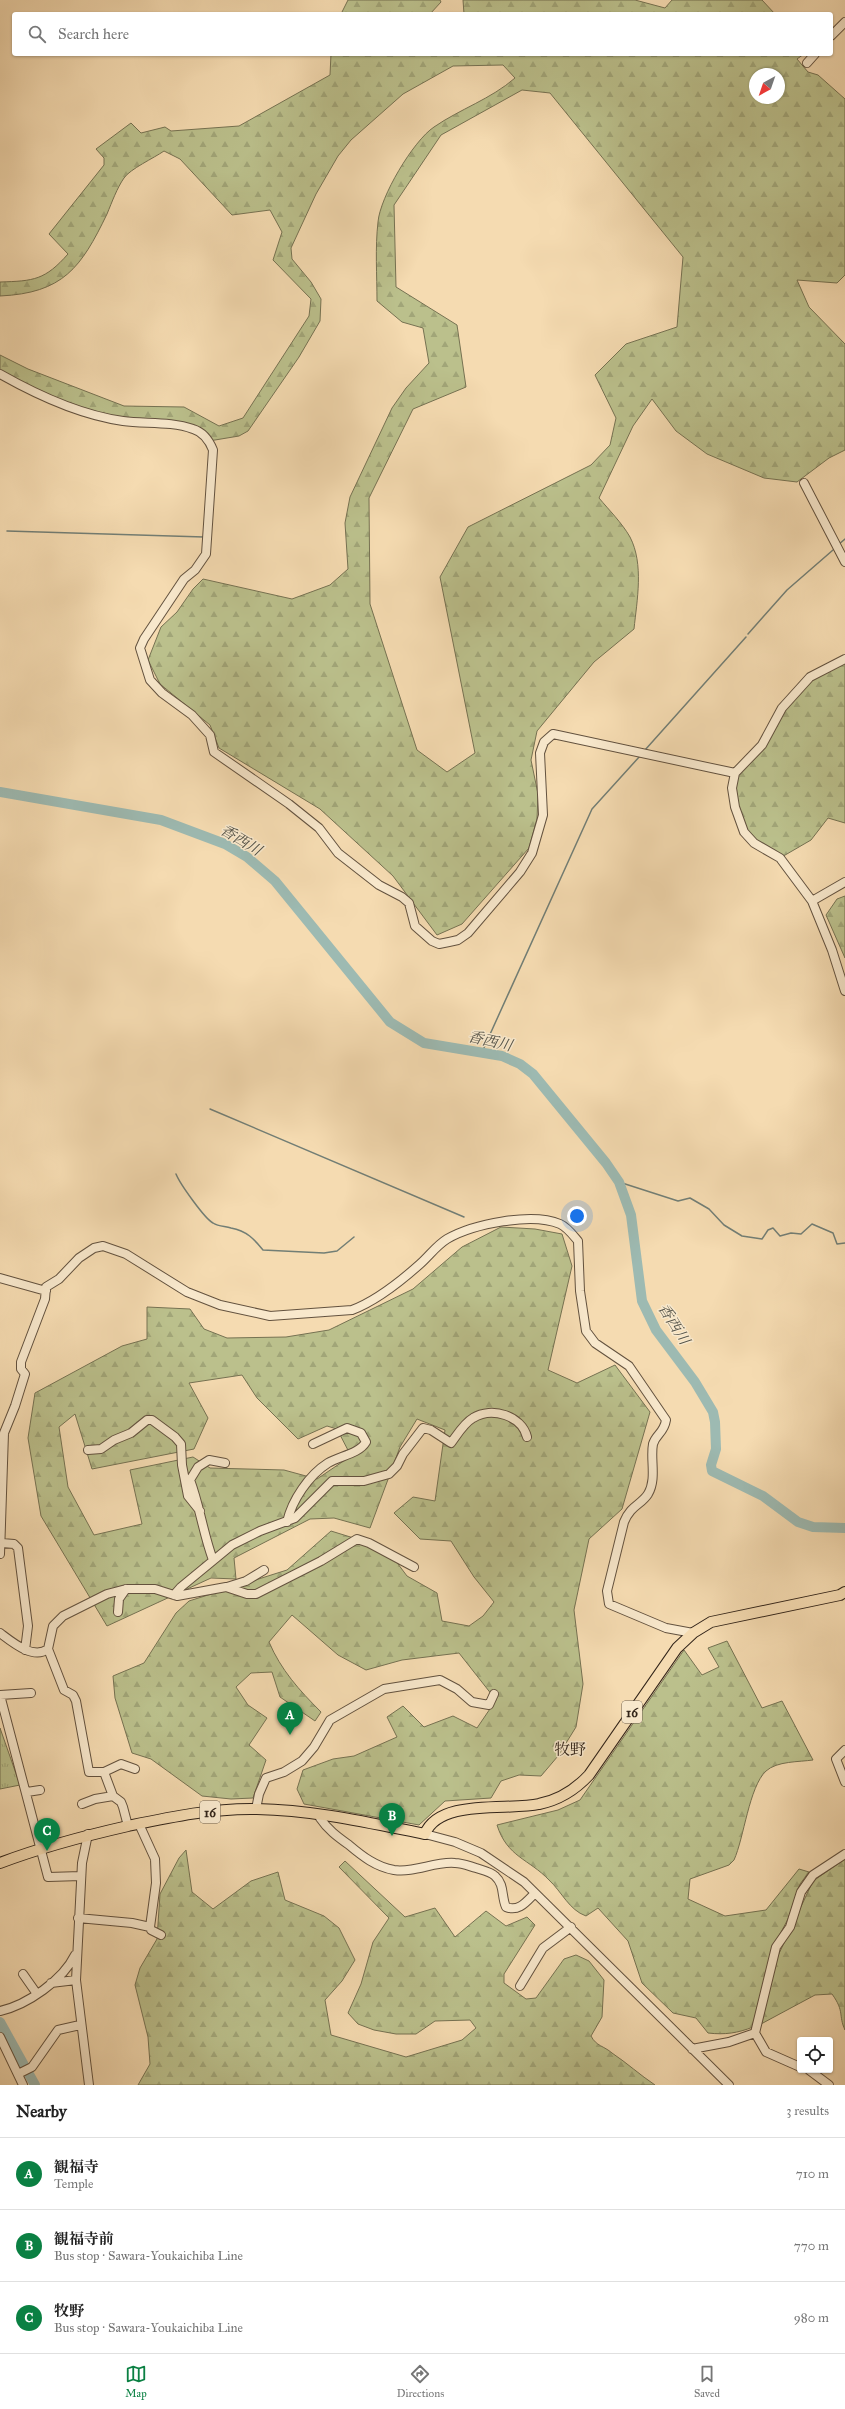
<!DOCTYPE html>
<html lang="en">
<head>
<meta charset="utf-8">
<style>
	:root { --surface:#fff; --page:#f2f2f2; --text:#222; --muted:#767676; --line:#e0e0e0; --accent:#0b8043 }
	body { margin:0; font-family:"IM FELL Great Primer","Noto Serif JP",serif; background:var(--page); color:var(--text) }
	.controls { position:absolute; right:12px; bottom:12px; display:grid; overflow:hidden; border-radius:4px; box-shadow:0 1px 3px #0004 }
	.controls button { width:36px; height:36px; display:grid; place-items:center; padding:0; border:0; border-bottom:1px solid var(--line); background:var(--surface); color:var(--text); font:20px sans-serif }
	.compass { position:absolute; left:749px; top:68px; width:36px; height:36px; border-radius:50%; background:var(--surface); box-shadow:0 1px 3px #0004; rotate:220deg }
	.you { position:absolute; left:577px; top:1216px; width:14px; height:14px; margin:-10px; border:3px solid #fff; border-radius:50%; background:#1a73e8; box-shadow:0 0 0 6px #1a73e833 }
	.badge { display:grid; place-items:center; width:26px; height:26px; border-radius:50%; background:var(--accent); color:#fff; font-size:13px; font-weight:700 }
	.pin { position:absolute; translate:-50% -33px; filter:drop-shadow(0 1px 2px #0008) }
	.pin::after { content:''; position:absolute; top:21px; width:14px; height:12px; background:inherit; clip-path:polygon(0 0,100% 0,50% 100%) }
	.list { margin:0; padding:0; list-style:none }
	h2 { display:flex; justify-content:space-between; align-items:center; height:52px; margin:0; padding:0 16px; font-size:17px }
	h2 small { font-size:13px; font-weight:400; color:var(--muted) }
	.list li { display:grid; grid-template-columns:26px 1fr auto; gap:12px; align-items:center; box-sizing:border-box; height:72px; padding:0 16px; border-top:1px solid var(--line) }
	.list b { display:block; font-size:15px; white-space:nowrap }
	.list p { margin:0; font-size:13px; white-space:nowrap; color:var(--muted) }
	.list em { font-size:13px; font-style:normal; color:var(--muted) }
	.icon { flex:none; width:22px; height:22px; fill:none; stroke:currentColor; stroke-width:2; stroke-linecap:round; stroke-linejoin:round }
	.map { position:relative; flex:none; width:845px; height:2085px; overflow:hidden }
	.search { position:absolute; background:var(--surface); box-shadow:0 1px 3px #0004; left:12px; right:12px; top:12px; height:44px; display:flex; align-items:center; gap:10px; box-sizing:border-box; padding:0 14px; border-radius:4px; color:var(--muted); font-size:15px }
	.sheet { height:268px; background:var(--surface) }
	nav { display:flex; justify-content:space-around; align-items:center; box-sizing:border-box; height:56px; border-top:1px solid var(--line); background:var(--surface); font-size:11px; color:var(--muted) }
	nav a { display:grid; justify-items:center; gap:2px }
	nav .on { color:var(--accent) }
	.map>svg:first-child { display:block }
	.grass { fill:url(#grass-tufts); stroke:#767252 }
	.forest { fill:url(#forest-firs); stroke:#767252; fill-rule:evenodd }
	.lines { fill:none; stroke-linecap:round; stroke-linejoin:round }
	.stream { stroke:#727e75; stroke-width:1.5 }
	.river { stroke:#9dbab2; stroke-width:10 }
	.minor-casing { stroke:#63523f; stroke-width:10 }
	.major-casing { stroke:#322419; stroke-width:12 }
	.minor { stroke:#f8e8cc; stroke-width:8 }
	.major { stroke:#f5dbb1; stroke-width:10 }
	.labels { text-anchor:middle; stroke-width:3; stroke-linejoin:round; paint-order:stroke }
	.shield { fill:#f8e8cc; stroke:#6d5f4f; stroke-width:1 }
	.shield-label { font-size:13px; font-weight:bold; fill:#322419 }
	.water-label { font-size:15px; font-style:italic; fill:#525147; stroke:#f8e8cc }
	.quarter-label { font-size:16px; fill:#322419; stroke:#f8e8cc }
</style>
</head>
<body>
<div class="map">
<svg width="845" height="2085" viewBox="0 0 845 2085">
	<defs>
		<pattern id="grass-tufts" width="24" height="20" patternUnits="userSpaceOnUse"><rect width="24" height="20" fill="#bbc08c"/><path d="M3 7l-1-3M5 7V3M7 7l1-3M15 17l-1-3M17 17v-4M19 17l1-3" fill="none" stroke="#a1a578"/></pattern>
		<pattern id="forest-firs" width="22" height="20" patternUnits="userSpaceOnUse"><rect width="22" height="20" fill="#bbc08c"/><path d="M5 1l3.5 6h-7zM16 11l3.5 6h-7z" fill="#a1a578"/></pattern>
	</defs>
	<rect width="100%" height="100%" fill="#f5dbb1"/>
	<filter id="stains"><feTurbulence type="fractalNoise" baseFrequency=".005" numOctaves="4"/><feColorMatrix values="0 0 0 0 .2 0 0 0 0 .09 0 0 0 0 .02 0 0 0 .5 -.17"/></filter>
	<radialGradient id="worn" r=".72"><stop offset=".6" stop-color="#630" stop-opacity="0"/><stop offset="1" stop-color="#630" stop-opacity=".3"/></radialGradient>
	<path class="grass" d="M0,1728L20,1785L0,1789Z"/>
	<path class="forest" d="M348,0H440L441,2L430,14H341Z
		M463,0H635L665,8L672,0H762L775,14H464Z
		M331,54H804L797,59L808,72L818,75L845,99V275L837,283L797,280L809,307L845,344V450L829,458L797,482L764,478L707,454L676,431L652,399L633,426L599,498C609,510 622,523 630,537C644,564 637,600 634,629L594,662L537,731L531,760L538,794L537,819L529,848L462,924L437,935L393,876L320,809L219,748L210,725L160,684L148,660L161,627L177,612L193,589L203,579L292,599L330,585L348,569L345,523L350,497L392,408L406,388L429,363L423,328L402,322L377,301C377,275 375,248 378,222C380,197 413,141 434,127C460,109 491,99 515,78L503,65L453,66L403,94L351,140L338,156L316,194L291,248L292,259L311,282L321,299L320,321L299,357L248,431L239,436L209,441L194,429L91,414L0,374V355L28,369L124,406L184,407L219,426L243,418L309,316L311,299L273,260L282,232L270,210L232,215L180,159L164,151C154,158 130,169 124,178C117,188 112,202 107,214C81,268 63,293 0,296V282C34,281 45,280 68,254L49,234L104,165V158L96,149L131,123L141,133L165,127L171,131L239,126L330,75ZM755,74H779V98H755ZM522,90L550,93L683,257L677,327L626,344L595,375L616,418L610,445L591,465L468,527L440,577L475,753L447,772L417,750L370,604L369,498L413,409L466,387L457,325L396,287L394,205L441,135Z
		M845,659V823L828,818L811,840L780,858L754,843L735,807V773L810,677Z
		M845,896V958L826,915L837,899Z
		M501,1227L535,1229L562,1234L572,1266L548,1370L577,1383L615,1365L650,1412L622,1509L589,1539L574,1610L583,1684L576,1727L558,1756L541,1776L519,1775L501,1781L491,1798L445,1801L419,1825L304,1804L297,1789L303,1770L333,1759L354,1756L397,1737L387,1717L403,1706L424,1727L453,1716L477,1728L496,1700L459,1653L402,1660L366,1670L338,1655L292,1615L269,1642C281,1670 299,1690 321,1712L315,1721L280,1697L272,1672L251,1673L236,1687L248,1705L267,1718L249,1745L266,1760L253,1798L231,1799L202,1796L151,1759L132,1753L115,1698L113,1676L144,1663L176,1613L189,1601L287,1570L331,1531L386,1548L407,1576L437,1593L442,1621L469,1626L483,1616L494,1602L474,1577L451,1541L420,1539L394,1513L413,1497L435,1501L445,1430L417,1419L400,1447L370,1528L334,1518L310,1519L234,1558L236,1579L211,1578L107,1626L41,1516L28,1438L35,1393L122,1346L147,1339V1307L190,1309L204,1329L227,1338L286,1337L329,1330L413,1289L462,1247ZM242,1375L257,1398L298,1439L327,1426L337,1429L351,1456L317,1479L284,1470L210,1468L193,1457L130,1470L142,1524L94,1535L68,1487L59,1427L75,1414L92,1469L194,1449L208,1418L189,1383Z
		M727,1641L762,1708L782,1701L813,1760C799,1762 777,1761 766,1771C749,1787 744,1838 734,1860L729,1865L690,1879L688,1899L725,1916L766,1910L799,1869L809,1872L800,1884L788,1919L772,1949L753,2027C738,2033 725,2035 708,2033L696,2018L673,2013L642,1983L628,1941L598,1908L586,1916C569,1910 562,1892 549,1880C529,1859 507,1857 497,1825L558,1810L580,1800L684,1650L702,1675L719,1667L708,1648Z
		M186,1850L192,1892L213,1909L251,1881L278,1872L285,1900L324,1916L339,1928L355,1960L342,1981L325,2000L331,2035L406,2057L462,2040L476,2028L470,2020L435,2021L416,2034H396L374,2030L358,2024L348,2013L361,1984L373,1942L389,1918L339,1867L345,1861L405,1917L435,1908L455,1937L486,1911L506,1926L527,1917L535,1925L504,1974V1983L526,1999L536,1998L564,1959L576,1955L589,1961L604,1980L602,2017L591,2036C596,2046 604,2046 612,2053C627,2063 640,2075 655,2085H138L150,2064L148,2037L135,1985L140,1968L157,1939L160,1894L179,1858Z
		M845,1859V2030C838,2015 845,2012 832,1994L815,1995L761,2024L776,1960L813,1881Z"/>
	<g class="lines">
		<path class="stream" d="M7,531L204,537
			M839,544L845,539
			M748,634L787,590L833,550
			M645,750L746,637
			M482,1052L592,809L640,756
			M210,1109L464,1217
			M176,1174C180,1184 205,1219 213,1223C219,1227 225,1226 231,1228C247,1231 254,1239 263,1250L324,1253L337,1251L354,1237
			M619,1182L678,1201L690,1198L709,1209L724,1225L742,1236L762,1239L768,1230L773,1228L780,1236L791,1233L801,1234L812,1224L833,1233L837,1244L845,1243"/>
		<path class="river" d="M0,792L161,820L225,844L247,857L275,881L390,1022L424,1043L502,1056L520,1064L533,1074L606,1163L619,1182L631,1215L642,1301L656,1330L695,1382L713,1412L715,1422L716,1449L711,1465L712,1471L763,1496L798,1522L813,1527L845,1528
			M0,2022L35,2085"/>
		<g class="minor-casing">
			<path id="minor" d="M831,36L845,22
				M807,63L815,54
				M0,374C37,395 80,415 123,421C145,424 171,421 193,429C203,432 209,440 213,450L206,554L195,570L184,579L144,639L140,648L150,680L162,693L192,715L210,735L214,752L289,804L319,828L338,853L379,885L402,897L409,903L415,926L432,941L439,944L449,942L458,940L468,933L520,872L532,853L543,815L540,753L544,742L553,734L735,773
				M804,483L845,562
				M845,659L810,677L782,708L762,745L735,773L732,788L735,807L744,832L754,843L780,858L812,901L832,950L845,991
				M812,901L845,882
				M0,1278L46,1291
				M88,1450L101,1449L114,1440L131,1433L147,1420H152L175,1437L181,1444L182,1465L188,1496L200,1511
				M287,1522C292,1500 309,1475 328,1463C339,1456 359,1454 366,1442L361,1433L347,1428L313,1444
				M2,1543L14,1544L18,1548L28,1626L25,1650
				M0,1554L4,1433L15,1406L25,1374L21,1369V1362L45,1299L46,1287L59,1279L79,1258L94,1248L103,1246L126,1254L187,1292L220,1305L270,1316L352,1310C376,1301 401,1281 420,1264C429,1256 437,1245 447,1239C473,1224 532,1212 560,1224C567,1227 573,1235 578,1241L580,1291L586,1331L595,1343L629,1366L666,1420C664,1433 656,1434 653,1444C650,1459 657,1479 648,1494C641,1505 631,1505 624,1522L607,1591L609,1604L666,1628L693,1633
				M213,1560C203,1533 200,1507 190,1480L198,1467L209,1460L225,1463
				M227,1587L246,1581L264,1570
				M174,1595L181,1587L232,1545L260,1531L295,1518L332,1481H364L389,1474L397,1466L403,1454L423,1428L431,1430L451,1443C457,1435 464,1423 473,1418C492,1406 522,1416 527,1437
				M118,1612L119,1599L126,1589
				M0,1633C12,1642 33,1660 48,1649
				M0,1695L48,1877L81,1876
				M0,1695L31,1693
				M845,1750L836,1759L845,1782
				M135,1769L121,1764L104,1772H89L76,1701L73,1695L64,1690L48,1649L53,1626L63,1616L107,1594L126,1589H155L177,1596L226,1587L247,1594H256L321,1561L357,1539L369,1543L414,1567
				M104,1772L113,1796L121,1802L123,1807L128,1826
				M27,1792L40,1790
				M82,1804L95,1799L113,1796
				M256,1809L259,1794L266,1778L284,1772L302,1761L314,1747L330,1720L384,1689L440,1680L457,1689L472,1702L489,1705L494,1694
				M321,1814L320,1818C328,1830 338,1837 349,1845C362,1856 376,1867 394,1870C415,1873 435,1861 455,1863C462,1863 469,1866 476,1868C482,1870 491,1872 495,1876C505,1885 501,1896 506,1907C519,1912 526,1902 535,1893
				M139,1824L155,1859L156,1883L150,1927L151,1930L161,1935
				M88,1834L82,1863L76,1980L89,2085
				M425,1834L455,1842L481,1853L524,1882L729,2085
				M78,1918L132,1923L150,1927
				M23,1974L37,1994
				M51,1983L76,1980
				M520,1986L543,1948L571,1927
				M0,2011C27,2005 63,1980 75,1955
				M0,2037L23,2085
				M692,2049L729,2042L755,2033
				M800,2067L766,2052L755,2033L776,1947L790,1927L801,1892L813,1875L845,1854
				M809,2070L829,2085
				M18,2074L32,2067L58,2030L80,2025"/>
		</g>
		<g class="major-casing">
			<path id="major" d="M0,1863C42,1847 84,1836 128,1826C171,1817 213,1808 257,1809C314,1810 370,1823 425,1834C439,1798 509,1811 539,1804C559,1800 575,1790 589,1775L677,1648L693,1633L711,1622L840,1595L845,1592"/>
		</g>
		<use href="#minor" class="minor"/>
		<use href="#major" class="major"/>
	</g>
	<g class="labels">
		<g class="shield">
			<rect x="622" y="1701" width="20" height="22" rx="3"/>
			<rect x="200" y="1801" width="20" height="22" rx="3"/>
		</g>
		<g class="shield-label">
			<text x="632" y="1717">16</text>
			<text x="210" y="1817">16</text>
		</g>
		<g class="water-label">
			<text transform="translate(241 840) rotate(31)" y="5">香西川</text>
			<text transform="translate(490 1041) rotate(13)" y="5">香西川</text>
			<text transform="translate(674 1324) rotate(58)" y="5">香西川</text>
		</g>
		<g class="quarter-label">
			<text x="570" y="1755">牧野</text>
		</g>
	</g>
	<rect width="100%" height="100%" filter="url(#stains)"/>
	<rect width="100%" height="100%" fill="url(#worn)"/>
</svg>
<div class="controls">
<button><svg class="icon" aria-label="locate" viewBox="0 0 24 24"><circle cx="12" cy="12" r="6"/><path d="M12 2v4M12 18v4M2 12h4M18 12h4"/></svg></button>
</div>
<svg class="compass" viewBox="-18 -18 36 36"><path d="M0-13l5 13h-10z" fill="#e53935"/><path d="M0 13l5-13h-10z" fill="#767676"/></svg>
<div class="you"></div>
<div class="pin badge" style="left:290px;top:1735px">A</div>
<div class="pin badge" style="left:392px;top:1836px">B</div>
<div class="pin badge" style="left:47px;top:1851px">C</div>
<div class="search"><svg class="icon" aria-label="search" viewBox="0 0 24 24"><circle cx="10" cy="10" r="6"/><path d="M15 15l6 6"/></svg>Search here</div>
</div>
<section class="sheet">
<h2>Nearby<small>3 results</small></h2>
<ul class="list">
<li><span class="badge">A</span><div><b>観福寺</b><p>Temple</p></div><em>710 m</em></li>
<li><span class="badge">B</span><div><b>観福寺前</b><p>Bus stop · Sawara-Youkaichiba Line</p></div><em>770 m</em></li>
<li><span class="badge">C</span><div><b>牧野</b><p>Bus stop · Sawara-Youkaichiba Line</p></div><em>980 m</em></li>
</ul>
</section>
<nav>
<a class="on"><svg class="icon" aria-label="map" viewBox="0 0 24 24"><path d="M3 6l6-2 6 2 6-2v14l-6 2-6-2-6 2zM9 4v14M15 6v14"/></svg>Map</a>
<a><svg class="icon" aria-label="directions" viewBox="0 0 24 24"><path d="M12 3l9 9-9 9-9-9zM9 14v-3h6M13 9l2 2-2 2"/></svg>Directions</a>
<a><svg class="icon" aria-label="saved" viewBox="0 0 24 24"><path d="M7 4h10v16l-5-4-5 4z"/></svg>Saved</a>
</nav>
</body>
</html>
